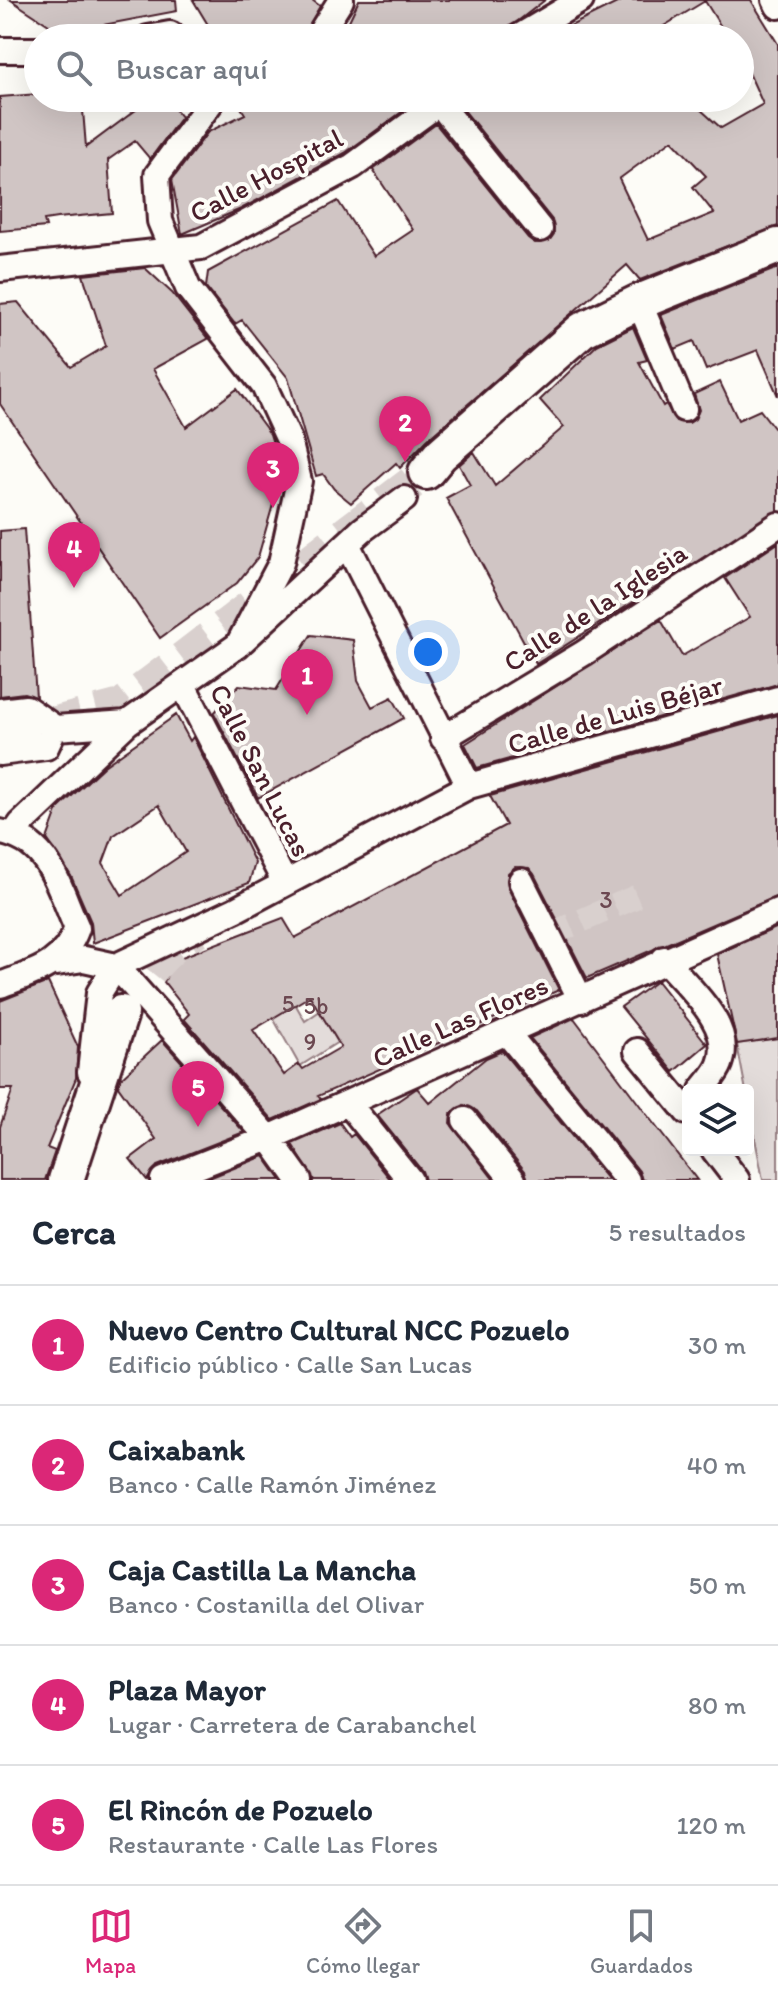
<!DOCTYPE html>
<html lang="es">
<head>
<meta charset="utf-8">
<style>
	:root { --surface:#fff; --page:#f6f6f7; --text:#1f2937; --muted:#747a83; --line:#e0e1e3; --accent:#db2777 }
	body { margin:0; font-family:Itim,sans-serif; background:var(--page); color:var(--text) }
	.controls { position:absolute; right:24px; bottom:24px; display:grid; overflow:hidden; border-radius:8px; box-shadow:0 8px 32px #0002 }
	.controls button { width:72px; height:72px; display:grid; place-items:center; padding:0; border:0; border-bottom:2px solid var(--line); background:var(--surface); color:var(--text); font:40px sans-serif }
	.you { position:absolute; left:428px; top:652px; width:28px; height:28px; margin:-20px; border:6px solid #fff; border-radius:50%; background:#1a73e8; box-shadow:0 0 0 12px #1a73e833 }
	.badge { display:grid; place-items:center; width:52px; height:52px; border-radius:50%; background:var(--accent); color:#fff; font-size:26px; font-weight:700 }
	.pin { position:absolute; translate:-50% -66px; filter:drop-shadow(0 2px 4px #0008) }
	.pin::after { content:''; position:absolute; top:42px; width:28px; height:24px; background:inherit; clip-path:polygon(0 0,100% 0,50% 100%) }
	.list { margin:0; padding:0; list-style:none }
	h2 { display:flex; justify-content:space-between; align-items:center; height:104px; margin:0; padding:0 32px; font-size:34px }
	h2 small { font-size:26px; font-weight:400; color:var(--muted) }
	.list li { display:grid; grid-template-columns:52px 1fr auto; gap:24px; align-items:center; box-sizing:border-box; height:120px; padding:0 32px; border-top:2px solid var(--line) }
	.list b { display:block; font-size:30px; white-space:nowrap }
	.list p { margin:0; font-size:26px; white-space:nowrap; color:var(--muted) }
	.list em { font-size:26px; font-style:normal; color:var(--muted) }
	.icon { flex:none; width:44px; height:44px; fill:none; stroke:currentColor; stroke-width:2; stroke-linecap:round; stroke-linejoin:round }
	.map { position:relative; flex:none; width:778px; height:1180px; overflow:hidden }
	.search { position:absolute; background:var(--surface); box-shadow:0 8px 32px #0002; left:24px; right:24px; top:24px; height:88px; display:flex; align-items:center; gap:20px; box-sizing:border-box; padding:0 28px; border-radius:44px; color:var(--muted); font-size:30px }
	.sheet { height:704px; background:var(--surface) }
	nav { display:flex; justify-content:space-around; align-items:center; box-sizing:border-box; height:112px; border-top:2px solid var(--line); background:var(--surface); font-size:22px; color:var(--muted) }
	nav a { display:grid; justify-items:center; gap:4px }
	nav .on { color:var(--accent) }
	.map>svg:first-child { display:block }
	.green { fill:#e3dcda; stroke:#967e82; stroke-width:2 }
	.building { fill:#d0c5c4; stroke:#4a1f2b; stroke-width:2; fill-rule:evenodd }
	.lines { fill:none; stroke-linecap:round; stroke-linejoin:round }
	.street-tunnel { stroke:#d9d0ce; stroke-width:24; stroke-dasharray:24 12; stroke-linecap:butt }
	.secondary-tunnel { stroke:#d9d0ce; stroke-width:34; stroke-dasharray:34 17; stroke-linecap:butt }
	.street-casing { stroke:#4a1f2b; stroke-width:30 }
	.secondary-casing { stroke:#4a1f2b; stroke-width:40 }
	.street { stroke:#fdfcf7; stroke-width:24 }
	.secondary { stroke:#fdfcf7; stroke-width:34 }
	.labels { text-anchor:middle; stroke-width:8; stroke-linejoin:round; paint-order:stroke }
	.number-label { font-size:24px; fill:#6c4851 }
	.street-label { font-size:28px; fill:#4a1f2b; stroke:#fdfcf7 }
</style>
</head>
<body>
<div class="map">
<svg width="778" height="1180" viewBox="0 0 778 1180">
	<rect width="100%" height="100%" fill="#fdfcf7"/>
	<filter id="ink" filterUnits="userSpaceOnUse"><feTurbulence type="fractalNoise" baseFrequency=".0125" numOctaves="2"/><feDisplacementMap in="SourceGraphic" scale="16" xChannelSelector="R" yChannelSelector="G"/><feConvolveMatrix kernelMatrix="1 2 1 2 8 2 1 2 1" color-interpolation-filters="sRGB"/></filter>
	<g filter="url(#ink)">
		<path class="green" d="M286,988L305,1021L320,1011L338,1042L300,1066L273,1018Z
			M778,1038V1180H763L737,1044Z"/>
		<path class="building" d="M11,0H176L177,11L61,33Z
			M193,0H312L320,6L302,38H216Z
			M359,0H545L496,38H335L344,23L347,25Z
			M623,0H751L778,44V226L640,280L627,265L427,440L400,468L396,463L351,503L334,489L323,474L316,476L288,378L242,320L235,324L206,287L208,272L338,201L374,256L413,230L373,170L436,124L528,238L535,243L549,241L554,234L552,220L459,104L461,98H688L721,128L763,104L740,53V38H728L705,1L644,38H546ZM672,140L706,176L693,187L714,213L648,240L619,179Z
			M38,94V98H82L86,147L152,98H166L181,117L150,159L135,141L108,160L112,213L57,218L44,220L46,227L0,231V97Z
			M235,98H421L345,153L241,209L182,234L172,180L208,132L245,114Z
			M145,268L172,293L208,339L153,369L186,427L237,389L270,434L282,473L258,557L237,583L160,638L0,404V304L18,302L71,367L106,346L83,275Z
			M778,268V396L758,350L706,370L694,341L675,349L661,315Z
			M633,327L647,360L639,362L663,406L666,404L676,421L689,423L695,419L699,410L694,394L720,382L738,420L760,410L778,433V510L536,664L446,498L470,485L459,465L474,452L495,486L564,427L540,400L597,345Z
			M24,529L36,697L24,693L0,696V531Z
			M778,543V684L477,768L465,744L661,620L682,656L750,617L725,578Z
			M311,635L353,640L358,681L372,707L392,697L404,718L258,798L214,713L239,685L276,690Z
			M176,715L190,741L193,737L255,863L249,883L93,943L91,922L71,876L47,839L58,809L104,766ZM159,805L186,852L122,895L103,863L113,836Z
			M778,715V896L587,978L534,874L529,868L515,867L508,873V888L559,990L318,1096L321,1099L273,1120L184,1019L189,1014L164,982L174,960L283,918L295,938L506,825L490,796ZM310,996L341,1047L303,1069L299,1064L284,1075L253,1030Z
			M778,927V1038L737,1044L717,954Z
			M657,981L707,1044L674,1072L621,1007Z
			M48,982L78,1047L76,1078L47,1148L55,1151L45,1180H0V1127L13,1089H0V1001Z
			M574,1018L641,1107L697,1180H642L639,1171L530,1038Z
			M162,1040L244,1132L157,1166L147,1180L130,1159L156,1139L118,1086L121,1078Z
			M502,1051L608,1180H528L525,1171L477,1111L464,1105L451,1114L450,1123L494,1180H425L422,1171L377,1115L417,1088L430,1103L486,1058Z
			M340,1123L350,1137L354,1134L391,1180H314L292,1144Z
			M264,1156L281,1180H204Z"/>
		<g class="lines">
			<path class="street-tunnel" d="M549,935L640,895"/>
			<path class="secondary-tunnel" d="M48,725L121,706L426,472
				M121,1013C142,980 163,948 198,930"/>
			<g class="street-casing">
				<path id="street" d="M775,0L778,6
					M148,38L170,34L176,38
					M317,38L341,0
					M517,38L581,0
					M0,50H38
					M214,98L157,175L160,221L188,288L264,386L289,440L299,481L281,563L238,645
					M439,103L540,229
					M0,269L201,247L353,166L446,98
					M639,302L684,409
					M347,544L469,786
					M183,685L285,883
					M0,711L26,708L55,728
					M443,738L584,653L778,525
					M0,753L46,747L55,728L127,723
					M0,832C50,840 58,887 77,928C64,965 35,972 0,985
					M14,834L21,824L127,723L238,645L362,530L404,499
					M521,881L581,1000
					M664,959C687,987 735,1025 720,1064C717,1073 708,1082 702,1090
					M57,963L84,959L116,966L269,1138L299,1180
					M507,1033L627,1180
					M637,1051L687,1112
					M90,1072L99,993L116,966L235,910L469,786L778,699
					M348,1103L410,1180
					M465,1120L513,1180
					M714,1150L737,1180
					M163,1180L269,1138L778,911"/>
			</g>
			<g class="secondary-casing">
				<path id="secondary" d="M426,472L440,455L582,330L639,302L778,246
					M0,734L23,732
					M66,1180L121,1013"/>
			</g>
			<use href="#street" class="street"/>
			<use href="#secondary" class="secondary"/>
		</g>
	</g>
	<g class="labels">
		<g class="number-label">
			<text x="606" y="908">3</text>
			<text x="288" y="1012">5</text>
			<text x="316" y="1014">5b</text>
			<text x="310" y="1050">9</text>
		</g>
		<g class="street-label">
			<text transform="translate(266 175) rotate(-28)" y="10">Calle Hospital</text>
			<text transform="translate(595 607) rotate(-33)" y="10">Calle de la Iglesia</text>
			<text transform="translate(615 714) rotate(-16)" y="10">Calle de Luis Béjar</text>
			<text transform="translate(261 770) rotate(63)" y="10">Calle San Lucas</text>
			<text transform="translate(460 1021) rotate(-24)" y="10">Calle Las Flores</text>
		</g>
	</g>
</svg>
<div class="controls">
<button><svg class="icon" aria-label="layers" viewBox="0 0 24 24"><path d="M12 4l9 5-9 5-9-5zM3 14l9 5 9-5"/></svg></button>
</div>
<div class="you"></div>
<div class="pin badge" style="left:307px;top:715px">1</div>
<div class="pin badge" style="left:405px;top:462px">2</div>
<div class="pin badge" style="left:273px;top:508px">3</div>
<div class="pin badge" style="left:74px;top:588px">4</div>
<div class="pin badge" style="left:198px;top:1127px">5</div>
<div class="search"><svg class="icon" aria-label="search" viewBox="0 0 24 24"><circle cx="10" cy="10" r="6"/><path d="M15 15l6 6"/></svg>Buscar aquí</div>
</div>
<section class="sheet">
<h2>Cerca<small>5 resultados</small></h2>
<ul class="list">
<li><span class="badge">1</span><div><b>Nuevo Centro Cultural NCC Pozuelo</b><p>Edificio público · Calle San Lucas</p></div><em>30 m</em></li>
<li><span class="badge">2</span><div><b>Caixabank</b><p>Banco · Calle Ramón Jiménez</p></div><em>40 m</em></li>
<li><span class="badge">3</span><div><b>Caja Castilla La Mancha</b><p>Banco · Costanilla del Olivar</p></div><em>50 m</em></li>
<li><span class="badge">4</span><div><b>Plaza Mayor</b><p>Lugar · Carretera de Carabanchel</p></div><em>80 m</em></li>
<li><span class="badge">5</span><div><b>El Rincón de Pozuelo</b><p>Restaurante · Calle Las Flores</p></div><em>120 m</em></li>
</ul>
</section>
<nav>
<a class="on"><svg class="icon" aria-label="map" viewBox="0 0 24 24"><path d="M3 6l6-2 6 2 6-2v14l-6 2-6-2-6 2zM9 4v14M15 6v14"/></svg>Mapa</a>
<a><svg class="icon" aria-label="directions" viewBox="0 0 24 24"><path d="M12 3l9 9-9 9-9-9zM9 14v-3h6M13 9l2 2-2 2"/></svg>Cómo llegar</a>
<a><svg class="icon" aria-label="saved" viewBox="0 0 24 24"><path d="M7 4h10v16l-5-4-5 4z"/></svg>Guardados</a>
</nav>
</body>
</html>
